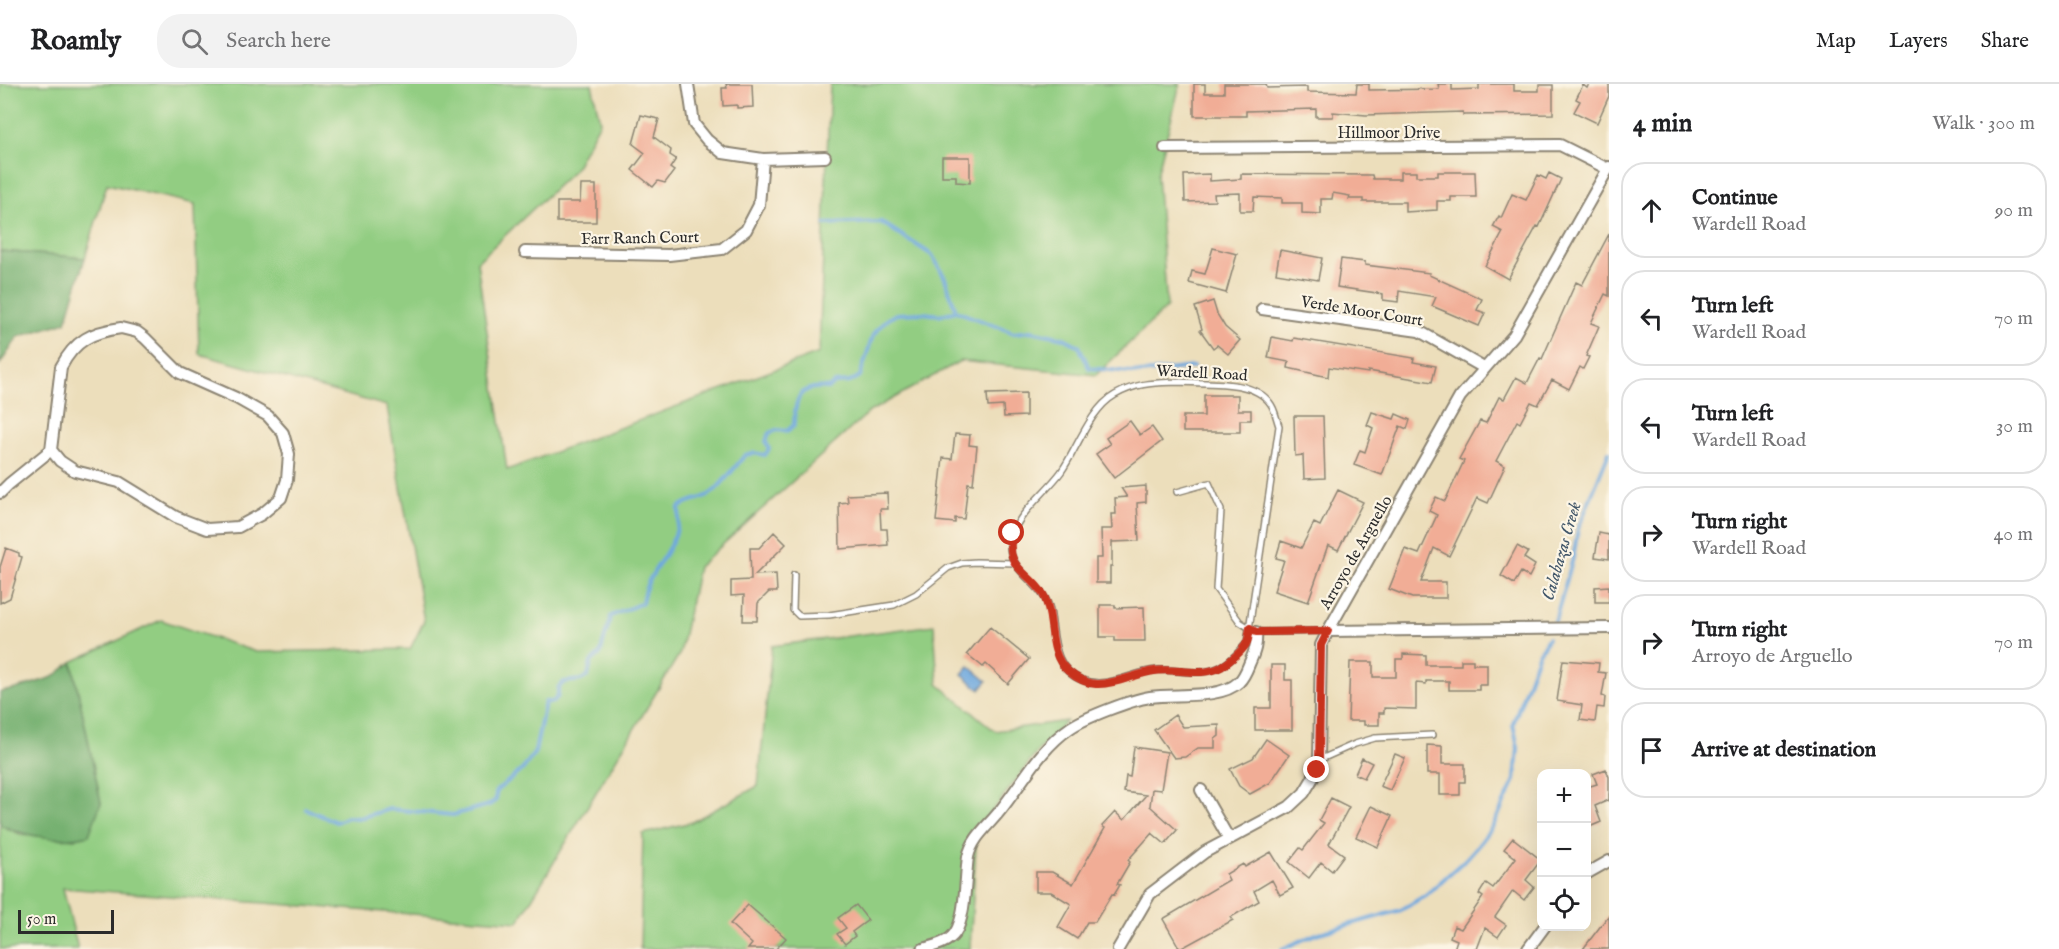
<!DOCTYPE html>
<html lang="en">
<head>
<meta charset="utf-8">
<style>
	:root { --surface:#fff; --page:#f2f2f2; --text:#202124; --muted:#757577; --line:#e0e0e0 }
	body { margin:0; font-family:"IM FELL English",serif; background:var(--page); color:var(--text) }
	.controls { position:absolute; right:18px; bottom:18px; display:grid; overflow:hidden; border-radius:12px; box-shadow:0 6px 24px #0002 }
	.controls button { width:54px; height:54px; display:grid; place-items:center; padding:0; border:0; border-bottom:2px solid var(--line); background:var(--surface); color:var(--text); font:30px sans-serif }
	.scale { position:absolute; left:18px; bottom:15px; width:96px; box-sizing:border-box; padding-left:6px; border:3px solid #2b2b2b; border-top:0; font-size:16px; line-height:21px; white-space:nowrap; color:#2b2b2b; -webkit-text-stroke:4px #fcf5e5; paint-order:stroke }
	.stop { position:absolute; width:18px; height:18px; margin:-14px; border:4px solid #c8321e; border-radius:50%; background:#fff }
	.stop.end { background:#c8321e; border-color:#fff; box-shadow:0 2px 6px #0008 }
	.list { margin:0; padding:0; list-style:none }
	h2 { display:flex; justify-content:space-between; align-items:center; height:78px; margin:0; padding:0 24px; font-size:26px }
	h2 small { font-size:20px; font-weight:400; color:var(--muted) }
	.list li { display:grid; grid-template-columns:39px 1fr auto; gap:18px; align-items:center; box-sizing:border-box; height:96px; margin:0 12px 12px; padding:0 12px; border:2px solid var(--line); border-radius:24px }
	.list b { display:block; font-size:22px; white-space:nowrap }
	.list p { margin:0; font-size:20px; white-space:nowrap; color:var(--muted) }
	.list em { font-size:20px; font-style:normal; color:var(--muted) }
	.icon { flex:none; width:33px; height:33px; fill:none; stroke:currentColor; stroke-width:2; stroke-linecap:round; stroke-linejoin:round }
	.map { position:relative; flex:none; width:1609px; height:865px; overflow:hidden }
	header { display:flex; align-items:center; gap:36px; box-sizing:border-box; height:84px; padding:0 30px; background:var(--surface); border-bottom:2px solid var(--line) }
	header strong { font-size:28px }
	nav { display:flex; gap:33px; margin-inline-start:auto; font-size:21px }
	.search { width:420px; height:54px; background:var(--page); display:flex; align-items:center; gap:15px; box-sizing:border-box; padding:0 21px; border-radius:24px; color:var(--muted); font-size:22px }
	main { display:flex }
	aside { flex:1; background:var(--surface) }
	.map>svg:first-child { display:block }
	.green { fill:#92cd82; stroke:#5e7c56; stroke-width:1.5 }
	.forest { fill:#75b070; stroke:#506e4e; stroke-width:1.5 }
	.water { fill:#6ea8de; stroke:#4c6a84; stroke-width:1.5 }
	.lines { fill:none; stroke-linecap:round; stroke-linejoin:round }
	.stream { stroke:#6ea8de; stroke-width:4 }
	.building { fill:#f1ad96 }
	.service-casing { stroke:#8c8473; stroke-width:8 }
	.minor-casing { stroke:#8c8473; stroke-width:14 }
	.service { stroke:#fff; stroke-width:5 }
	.minor { stroke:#fff; stroke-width:10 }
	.route { stroke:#c8321e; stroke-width:8 }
	.labels { text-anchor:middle; stroke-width:4.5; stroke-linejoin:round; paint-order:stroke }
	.street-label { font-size:16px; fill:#2b2b2b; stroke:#fcf5e5 }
	.water-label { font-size:18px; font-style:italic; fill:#42576a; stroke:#fcf5e5 }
</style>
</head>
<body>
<header>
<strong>Roamly</strong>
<div class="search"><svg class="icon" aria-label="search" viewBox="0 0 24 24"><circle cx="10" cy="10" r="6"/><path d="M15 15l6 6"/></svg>Search here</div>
<nav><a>Map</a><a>Layers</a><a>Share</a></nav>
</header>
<main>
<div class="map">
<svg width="1609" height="865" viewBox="0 0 1609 865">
	<rect width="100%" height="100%" fill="#fcf5e5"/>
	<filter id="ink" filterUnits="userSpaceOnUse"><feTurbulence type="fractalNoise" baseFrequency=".0167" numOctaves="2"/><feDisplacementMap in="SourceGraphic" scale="12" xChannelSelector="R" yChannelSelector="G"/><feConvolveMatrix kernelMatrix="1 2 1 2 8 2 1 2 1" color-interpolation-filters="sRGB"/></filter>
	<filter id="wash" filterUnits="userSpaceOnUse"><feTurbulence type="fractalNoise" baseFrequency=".008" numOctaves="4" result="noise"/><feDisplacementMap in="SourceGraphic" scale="24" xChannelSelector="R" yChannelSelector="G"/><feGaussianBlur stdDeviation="1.35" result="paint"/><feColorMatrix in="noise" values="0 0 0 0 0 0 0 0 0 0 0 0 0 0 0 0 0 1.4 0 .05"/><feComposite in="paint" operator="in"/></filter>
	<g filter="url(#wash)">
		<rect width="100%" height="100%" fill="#ecdebb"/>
		<path class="green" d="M0,0H592L600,38L574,86L477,178L507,386L819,269L830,0H1180L1157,91L1167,223L1096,291L960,277L869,328L698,483L680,569L518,838L63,804L78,865H0V741L20,750L75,755L101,719L72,578L161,536L256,568L410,565L424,537L387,322L199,270L195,120L107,100L85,174L0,167Z
			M934,541L938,600L995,647L1066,637L1038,667L994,725L977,743L970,865H640L643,750L692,738L758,702L772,562Z"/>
		<path class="forest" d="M0,167L85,174L66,238L18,253L0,280Z
			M72,578L101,719L89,751C62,759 25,752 0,741V608L16,605L53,593Z"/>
		<path class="water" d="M969,582L987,597L980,606L962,590Z"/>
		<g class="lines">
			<path class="stream" d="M825,140L881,138L932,171L945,194L956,227
				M1554,540L1573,474L1578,445L1609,368
				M306,725L336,738L347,733L359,734L390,725L453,731L489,721L496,716V707L523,685L535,668L545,618H553L558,612V604L564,598L581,596L588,592L591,578L600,570L611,532L642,519C646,484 682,464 679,424C691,413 701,418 713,408C725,397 735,383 745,371L753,369L765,371L769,365L766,358L769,349L776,346L787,347L794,341C795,316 798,300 828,304L835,299L850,298L860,292L873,251L884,238L896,230L923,229L941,231L956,227L1014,249L1031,247L1064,254L1079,262L1089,284L1141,289L1193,283
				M1282,865L1316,850L1401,826L1426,811L1467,774L1481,758L1493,742L1515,696L1518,664L1513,640L1538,571L1548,554"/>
		</g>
		<g id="blocks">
			<path class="building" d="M726,0H752L753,23L737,24V21L723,22L722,4H727Z
				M1194,0H1205V9H1224V0H1266L1267,4L1307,3V8L1356,9L1357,0H1369V6L1439,5L1438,0H1452V6L1479,5V0H1514V7H1539V1H1553V30L1463,31V28L1366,31L1333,28V33H1316V25L1246,27V32H1194Z
				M1589,0H1609V12L1597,39L1574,28L1580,17L1576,15L1583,1L1587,4Z
				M641,31L659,35L654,53L671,66L670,71L676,75L670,84L674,87L665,99L658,97L653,103L632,86L645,69L633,60Z
				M942,73H970V99L956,98V92H942Z
				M1400,88H1416V92H1438V88H1475L1476,113H1451V117H1437V126L1405,128V118H1363V115H1349L1350,112L1333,109L1332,115H1321V130L1302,129V119H1282V114L1254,113L1253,127H1240V109L1214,110L1215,117L1185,118L1184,91L1210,90V97L1241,95V90L1372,91L1373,95H1400Z
				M1549,89L1561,95L1539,143L1537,142L1508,195L1485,182L1503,148L1493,143L1499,132L1501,134L1512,110L1526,116L1538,91L1546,95Z
				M581,101H596V138H557V118H580Z
				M1609,150V212L1605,210L1591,239L1599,242L1586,272L1589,273L1583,285L1580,283L1569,305L1552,296L1538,321L1531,318L1520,339L1517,337L1496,377L1505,382L1488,419L1477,414L1449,472L1434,464L1421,498H1446V514H1412L1389,505L1405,465L1419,470L1437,431L1429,427L1436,413L1445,417L1464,377L1459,375L1480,337L1486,339L1499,313L1504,315L1516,293L1527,299L1540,274L1542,275L1576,198L1582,201Z
				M1213,164L1237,170L1226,209L1189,199L1192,187L1205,190Z
				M1280,166L1322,174L1318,196L1276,189Z
				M1341,175L1365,178V181L1430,189L1429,191L1482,215L1477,226L1485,229L1479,242L1432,222L1436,213L1399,207L1398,218L1383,216V210L1337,203Z
				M1213,217L1217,230L1225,243L1240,256L1228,270L1217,261L1213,264L1200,246L1202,245L1195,223Z
				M1272,253L1293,257L1294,254L1414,274L1413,278L1436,282L1432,298L1368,287V289L1329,283L1328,293L1288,284L1289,278L1268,274Z
				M1026,309V332L1004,333L1003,322L988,323L987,310Z
				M1204,311H1238V326H1251V336H1240V348H1183V332H1204Z
				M1372,328L1394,335L1396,330L1410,336L1407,345L1400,342L1382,391L1354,381L1360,366L1365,368L1373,344L1367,341Z
				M1294,332H1323L1325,394L1304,395L1303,371L1295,372Z
				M1130,337L1140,351L1152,343L1162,357L1114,394L1096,370L1110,360L1106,354Z
				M955,350L970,351L969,361L977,362L973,400L968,399L964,435L955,434V439L936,437L943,374L952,375Z
				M1146,402V418L1137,419L1139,457L1112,458V482H1110V499H1096V474H1102L1101,445H1112L1111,430H1116L1115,414L1127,413L1121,404Z
				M1338,406L1363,418L1338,466L1328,461L1308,518L1274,507L1284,476L1276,474L1281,457L1301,464L1314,439L1320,442Z
				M887,409L888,425H880L881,445H887L888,461L840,465L839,419L848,418L847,411Z
				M774,448L786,460L755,491L776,490L777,508H769L758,519L757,537H743L744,511L731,512V497L751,496L750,464H759Z
				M1599,449L1609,451V475L1595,473Z
				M1517,462L1528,468L1524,474L1535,481L1529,493L1521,488L1514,500L1501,492Z
				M6,464L19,469V472L22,473L10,514L0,519V483Z
				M1609,502V518H1595V503Z
				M1100,521H1115V524L1144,523L1145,557H1115V553H1100Z
				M990,543L1029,575L1008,600L986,580L983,583L967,570Z
				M1403,570L1426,571V581H1461V576H1473V580H1487V601H1479V606H1449V597H1426V600L1416,599V625L1384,624V629H1379V641H1364V637H1348L1350,578H1373V593H1396V575H1403Z
				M1563,576L1599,579L1598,588L1606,589L1602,612L1605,613L1604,624L1597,623L1595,638L1580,636L1582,621L1557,617Z
				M1271,581H1285V596H1292V646H1255V624H1271Z
				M1175,631L1183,643L1219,641V652L1215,655V664H1198L1185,673L1174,674L1154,646Z
				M1266,655L1289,671L1270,699L1250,710L1239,702L1230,685L1253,674Z
				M1427,661L1442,662V680H1465V698H1460V711H1440V690H1427Z
				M1134,663L1167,668L1161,706L1152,705L1150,722L1177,746L1165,760L1152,749L1128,776L1130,778L1117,800L1120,801L1114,811L1112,810L1095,838H1087L1077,855L1058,843L1071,820L1051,808H1036V788H1052L1073,800L1105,744L1102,742L1115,728L1124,736L1146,711L1124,708L1126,692L1130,693Z
				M1395,670L1405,674L1390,706L1380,702Z
				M1362,674L1372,679L1364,694L1355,690Z
				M1606,685L1609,693V716L1595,722L1601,738L1587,744V703L1597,700L1593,690Z
				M1331,714L1349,723L1329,760L1344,771L1332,787L1321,778L1309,794L1289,778L1300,764L1303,766L1324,739L1319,736Z
				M1371,722L1392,732L1378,763L1356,753Z
				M1513,754L1541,776L1526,796L1534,803L1524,816L1513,807L1495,833L1506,841L1498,853L1485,844L1477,865H1454L1457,856L1450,853L1454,842L1461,845L1483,813L1479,810L1486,799L1493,804L1516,774L1504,765Z
				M1271,768L1293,804L1280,811L1272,796L1254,807L1259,817L1231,833L1233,836L1180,865L1163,835L1229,796L1226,790L1243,780L1245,783Z
				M748,821L786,854L776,865H748L752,860L730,840Z
				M856,821L868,836L852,848L855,852L845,860L837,850L846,844L838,834Z
				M1609,831V865H1583Z"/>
		</g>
	</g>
	<g filter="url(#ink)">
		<use href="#blocks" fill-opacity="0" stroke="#8c8473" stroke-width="1.5"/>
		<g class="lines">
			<g class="service-casing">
				<path id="service" d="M1180,298C1208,300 1253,295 1270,319C1275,325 1276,334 1279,342L1247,559C1239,567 1230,579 1220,583C1200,593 1177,585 1157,586C1131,588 1108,606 1082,596C1052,585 1055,551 1050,526C1044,500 1010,489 1010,462C1011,434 1045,410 1061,388C1077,365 1090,325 1115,311C1138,298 1155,299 1180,298Z
					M1177,408L1209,399L1221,426L1216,505L1240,538L1256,548L1328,547
					M794,491L793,526L799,532L829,531L894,521L916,510L948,484L962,479L976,478L1015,479
					M1319,676L1355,660L1375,654L1432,651"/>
			</g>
			<g class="minor-casing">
				<path id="minor" d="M688,0L694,40L707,56L723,69L763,75L825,73
					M1165,64L1560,61L1608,85
					M525,168L669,171L722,165L746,146L759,121L763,75
					M1262,225L1419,247L1484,284
					M121,244L137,248L145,254L180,289L236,314L268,332L283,349L289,370L287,396L281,414L262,430L238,443L207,445L176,433L119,398L75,387L60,377L51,366L61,283C75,256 92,248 121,244Z
					M0,409L9,400L51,366
					M1328,547L1609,544
					M1201,706L1229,755
					M1586,790L1609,777
					M923,865C934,862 948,859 955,849C966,833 965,793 968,773C972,754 988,742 999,728C1022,700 1039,665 1070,644C1086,633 1131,616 1150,613C1175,609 1220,616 1239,598C1245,592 1247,585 1250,578C1255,567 1257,560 1256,548
					M1118,865L1150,810L1205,768L1289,723L1304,709L1313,694L1319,676L1321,561L1328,547L1460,313L1514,251L1609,83
					M1528,865L1545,842"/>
			</g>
			<use href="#service" class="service"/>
			<use href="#minor" class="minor"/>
		</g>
	</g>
	<g class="lines" filter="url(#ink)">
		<path class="route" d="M1012,449C1005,487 1027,485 1043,510C1056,533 1046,568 1068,587C1075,593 1085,599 1096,600C1114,601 1135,590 1154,587C1175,583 1201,594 1221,583C1229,578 1244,566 1247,558C1249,554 1249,548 1250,544L1256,548L1328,547L1321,561L1319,676L1317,686"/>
	</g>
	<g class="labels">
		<g class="street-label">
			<text x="1389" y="54">Hillmoor Drive</text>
			<text transform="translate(640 153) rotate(-1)" y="6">Farr Ranch Court</text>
			<text transform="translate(1362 226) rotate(9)" y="6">Verde Moor Court</text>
			<text transform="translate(1202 288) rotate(3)" y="6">Wardell Road</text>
			<text transform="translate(1355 468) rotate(-60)" y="6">Arroyo de Arguello</text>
		</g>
		<g class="water-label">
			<text transform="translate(1561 467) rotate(-74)" y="6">Calabazas Creek</text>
		</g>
	</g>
</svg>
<div class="controls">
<button>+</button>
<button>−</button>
<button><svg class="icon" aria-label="locate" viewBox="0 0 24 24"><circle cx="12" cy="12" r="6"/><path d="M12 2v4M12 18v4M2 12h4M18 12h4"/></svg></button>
</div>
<div class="scale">50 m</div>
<div class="stop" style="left:1012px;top:449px"></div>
<div class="stop end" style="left:1317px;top:686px"></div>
</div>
<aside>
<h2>4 min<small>Walk · 300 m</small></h2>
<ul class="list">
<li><svg class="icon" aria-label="ahead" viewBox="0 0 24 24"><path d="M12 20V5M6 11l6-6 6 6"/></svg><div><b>Continue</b><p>Wardell Road</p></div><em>90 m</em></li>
<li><svg class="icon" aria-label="left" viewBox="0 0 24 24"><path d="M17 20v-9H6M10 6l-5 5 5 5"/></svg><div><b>Turn left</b><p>Wardell Road</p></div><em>70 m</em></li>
<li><svg class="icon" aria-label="left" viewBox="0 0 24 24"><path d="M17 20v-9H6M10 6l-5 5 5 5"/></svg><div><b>Turn left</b><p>Wardell Road</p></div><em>30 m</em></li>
<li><svg class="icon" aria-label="right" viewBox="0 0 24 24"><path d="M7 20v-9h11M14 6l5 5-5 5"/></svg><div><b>Turn right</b><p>Wardell Road</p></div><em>40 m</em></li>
<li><svg class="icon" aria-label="right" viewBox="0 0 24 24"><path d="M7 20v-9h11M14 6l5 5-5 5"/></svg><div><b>Turn right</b><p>Arroyo de Arguello</p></div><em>70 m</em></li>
<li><svg class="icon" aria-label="arrive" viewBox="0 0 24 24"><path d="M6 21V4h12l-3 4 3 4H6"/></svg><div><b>Arrive at destination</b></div></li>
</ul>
</aside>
</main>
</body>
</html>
